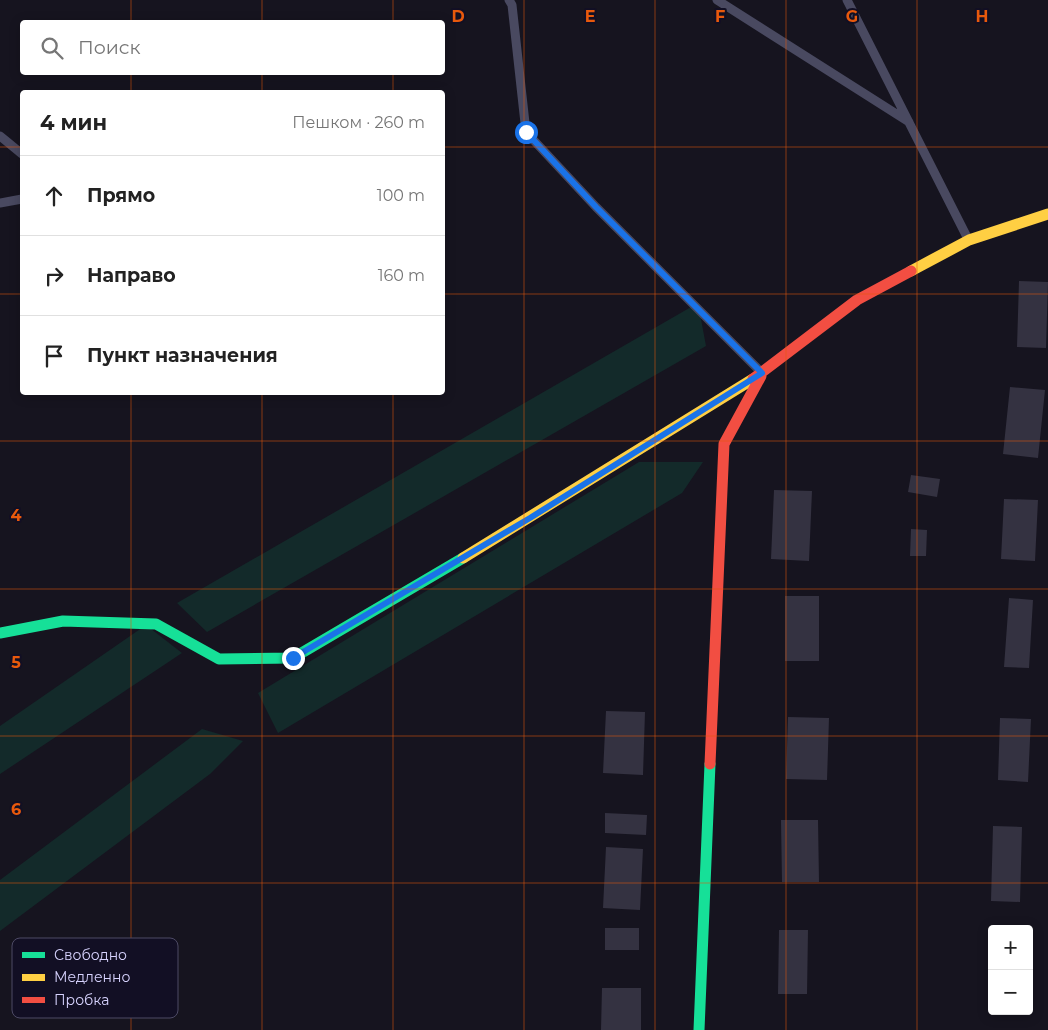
<!DOCTYPE html>
<html lang="ru">
<head>
<meta charset="utf-8">
<style>
	:root { --surface:#fff; --page:#f2f2f2; --text:#222; --muted:#767676; --line:#e0e0e0 }
	body { margin:0; font-family:Montserrat,sans-serif; background:var(--page); color:var(--text) }
	.controls { position:absolute; right:15px; bottom:15px; display:grid; overflow:hidden; border-radius:5px; box-shadow:0 2px 12px #0003 }
	.controls button { width:45px; height:45px; display:grid; place-items:center; padding:0; border:0; border-bottom:1px solid var(--line); background:var(--surface); color:var(--text); font:25px sans-serif }
	.stop { position:absolute; width:15px; height:15px; margin:-11px; border:4px solid #1a73e8; border-radius:50%; background:#fff }
	.stop.end { background:#1a73e8; border-color:#fff; box-shadow:0 1px 5px #0008 }
	.list { margin:0; padding:0; list-style:none }
	h2 { display:flex; justify-content:space-between; align-items:center; height:65px; margin:0; padding:0 20px; font-size:21px }
	h2 small { font-size:16px; font-weight:400; color:var(--muted) }
	.list li { display:grid; grid-template-columns:32px 1fr auto; gap:15px; align-items:center; box-sizing:border-box; height:80px; padding:0 20px; border-top:1px solid var(--line) }
	.list b { display:block; font-size:19px; white-space:nowrap }
	.list em { font-size:16px; font-style:normal; color:var(--muted) }
	.icon { flex:none; width:28px; height:28px; fill:none; stroke:currentColor; stroke-width:2; stroke-linecap:round; stroke-linejoin:round }
	.map { position:relative; flex:none; width:1048px; height:1030px; overflow:hidden }
	.search { position:absolute; background:var(--surface); box-shadow:0 2px 12px #0003; left:20px; top:20px; width:425px; height:55px; display:flex; align-items:center; gap:12px; box-sizing:border-box; padding:0 18px; border-radius:5px; color:var(--muted); font-size:19px }
	.panel { position:absolute; background:var(--surface); box-shadow:0 2px 12px #0003; left:20px; top:90px; width:425px; height:305px; border-radius:5px }
	.map>svg:first-child { display:block }
	.green { fill:#132a2a }
	.building { fill:#343241 }
	.lines { fill:none; stroke-linecap:round; stroke-linejoin:round }
	.lane { stroke:#494960; stroke-width:9 }
	.fast { stroke:#16e098; stroke-width:11 }
	.slow { stroke:#ffcf43; stroke-width:11 }
	.jam { stroke:#f24e42; stroke-width:11 }
	.route { stroke:#1a73e8; stroke-width:6 }
	.grid { fill:none; stroke:#e8590c; stroke-width:1; stroke-opacity:0.55 }
	.key { fill:#120f24; stroke:#4d4a65; stroke-width:1 }
	.key-label { font-size:14px; fill:#d7d3fe }
	.grid-label { font-size:16px; text-anchor:middle; font-weight:bold; fill:#e8590c; stroke:#120f24; stroke-width:4; stroke-linejoin:round; paint-order:stroke }
</style>
</head>
<body>
<div class="map">
<svg width="1048" height="1030" viewBox="0 0 1048 1030">
	<rect width="100%" height="100%" fill="#16141f"/>
	<path class="green" d="M698,303L706,346L207,632L177,603Z
		M639,462H703L682,493L278,733L258,693Z
		M146,625L182,653L0,774V726Z
		M202,729L243,741L210,774L0,931V880Z"/>
	<path class="building" d="M1019,281L1048,282L1046,348L1017,347Z
		M1010,387L1045,390L1038,458L1003,454Z
		M911,475L940,479L937,497L908,492Z
		M774,490L812,491L809,561L771,559Z
		M1004,499L1038,500L1035,561L1001,559Z
		M911,529L927,530L926,556H910Z
		M785,596H819V661H785Z
		M1009,598L1033,600L1029,668L1004,667Z
		M606,711L645,712L643,775L603,773Z
		M788,717L829,718L827,780L786,779Z
		M1000,718L1031,719L1028,782L998,780Z
		M605,813L647,815L646,835L605,833Z
		M781,820H818L819,882H782Z
		M993,826L1022,827L1020,902L991,901Z
		M606,847L643,849L640,910L603,908Z
		M605,928H639V950H605Z
		M779,930H808L807,994H778Z
		M602,988H641V1030H601Z"/>
	<g class="lines">
		<path class="lane" d="M509,0L512,5L526,132L596,207L760,371
			M717,0L909,122
			M847,0L967,237
			M0,136L22,154
			M0,203L22,199"/>
		<path class="fast" d="M0,633L63,621L156,624L219,659L293,658L463,558
			M699,1030L710,764"/>
		<path class="slow" d="M911,271L969,240L1048,214
			M463,558L753,379"/>
		<path class="jam" d="M753,379L857,300L911,271
			M710,764L724,444L761,376"/>
	</g>
	<g class="lines">
		<path class="route" d="M293,658L530,518L762,373L596,207L526,132"/>
	</g>
	<path class="grid" d="M131,0V22M262,0V22M393,0V22M524,0V1030M655,0V1030M786,0V1030M917,0V1030M131,72V92M262,72V92M393,72V92M0,147H22M442,147H1048M0,294H22M442,294H1048M131,392V1030M262,392V1030M393,392V1030M0,441H1048M0,589H1048M0,736H1048M0,883H1048"/>
	<rect x="12" y="938" width="166" height="80" rx="8" class="key"/>
	<rect x="22" y="952" width="23" height="6" fill="#16e098"/>
	<rect x="22" y="974" width="23" height="7" fill="#ffcf43"/>
	<rect x="22" y="997" width="23" height="6" fill="#f24e42"/>
	<g class="key-label">
		<text x="54" y="960">Свободно</text>
		<text x="54" y="982">Медленно</text>
		<text x="54" y="1005">Пробка</text>
	</g>
	<g class="grid-label">
		<text x="458" y="22">D</text>
		<text x="590" y="22">E</text>
		<text x="720" y="22">F</text>
		<text x="852" y="22">G</text>
		<text x="982" y="22">H</text>
		<text x="16" y="521">4</text>
		<text x="16" y="668">5</text>
		<text x="16" y="815">6</text>
	</g>
</svg>
<div class="controls">
<button>+</button>
<button>−</button>
</div>
<div class="stop" style="left:526px;top:132px"></div>
<div class="stop end" style="left:293px;top:658px"></div>
<div class="search"><svg class="icon" aria-label="search" viewBox="0 0 24 24"><circle cx="10" cy="10" r="6"/><path d="M15 15l6 6"/></svg>Поиск</div>
<section class="panel">
<h2>4 мин<small>Пешком · 260 m</small></h2>
<ul class="list">
<li><svg class="icon" aria-label="ahead" viewBox="0 0 24 24"><path d="M12 20V5M6 11l6-6 6 6"/></svg><div><b>Прямо</b></div><em>100 m</em></li>
<li><svg class="icon" aria-label="right" viewBox="0 0 24 24"><path d="M7 20v-9h11M14 6l5 5-5 5"/></svg><div><b>Направо</b></div><em>160 m</em></li>
<li><svg class="icon" aria-label="arrive" viewBox="0 0 24 24"><path d="M6 21V4h12l-3 4 3 4H6"/></svg><div><b>Пункт назначения</b></div></li>
</ul>
</section>
</div>
</body>
</html>
